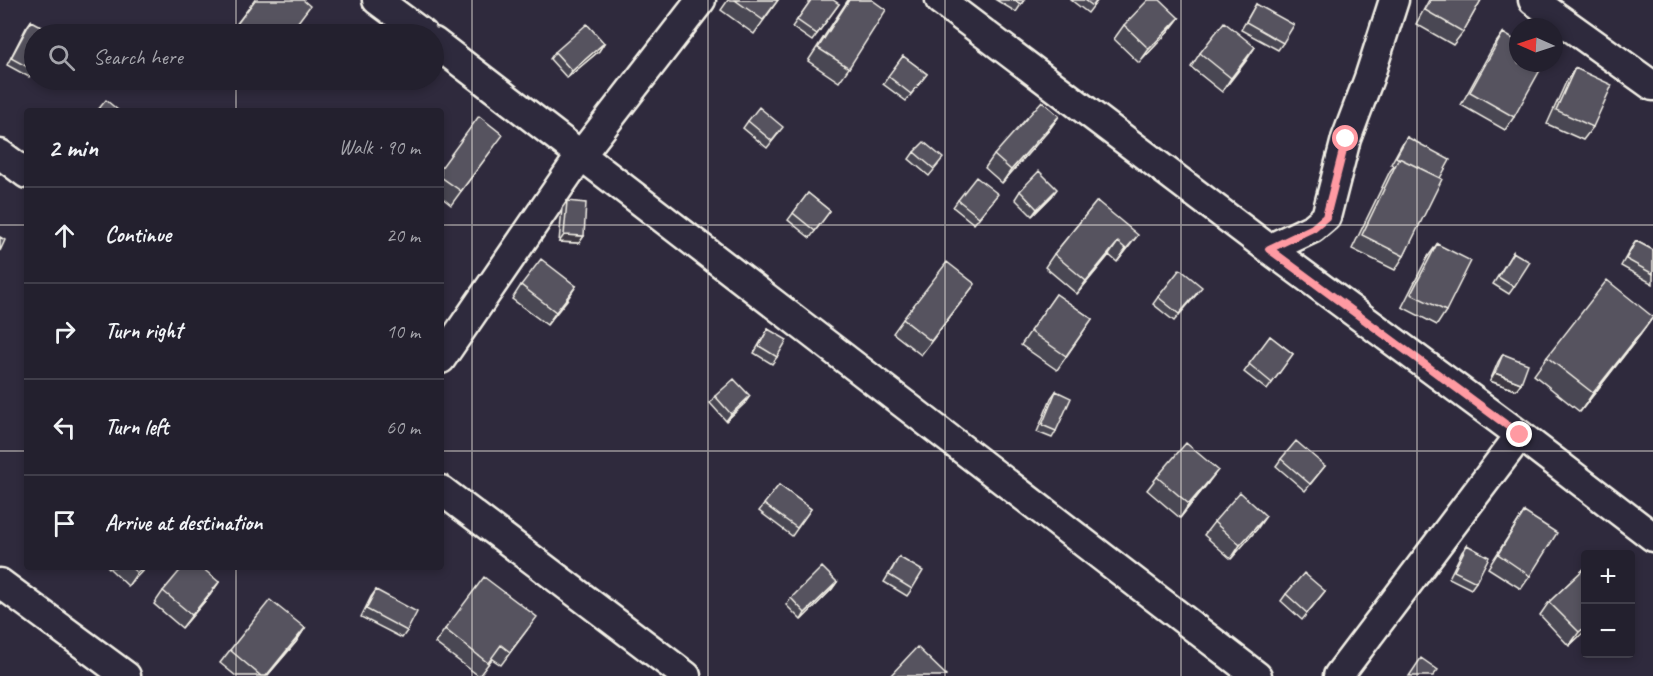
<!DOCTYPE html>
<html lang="en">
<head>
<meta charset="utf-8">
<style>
	:root { --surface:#23202e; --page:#2b2836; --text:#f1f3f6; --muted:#a3a3aa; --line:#403e4a }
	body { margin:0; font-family:Caveat,sans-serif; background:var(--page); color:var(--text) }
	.controls { position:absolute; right:18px; bottom:18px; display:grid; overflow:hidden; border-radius:6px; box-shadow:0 3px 9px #0003 }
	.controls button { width:54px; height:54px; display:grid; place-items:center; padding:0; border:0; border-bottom:2px solid var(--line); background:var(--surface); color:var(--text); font:30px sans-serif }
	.compass { position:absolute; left:1509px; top:18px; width:54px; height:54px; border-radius:50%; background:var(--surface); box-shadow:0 3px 9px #0003; rotate:273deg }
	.stop { position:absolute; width:18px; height:18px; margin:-14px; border:4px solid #ff9aa2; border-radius:50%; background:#fff }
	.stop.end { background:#ff9aa2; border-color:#fff; box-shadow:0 2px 6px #0008 }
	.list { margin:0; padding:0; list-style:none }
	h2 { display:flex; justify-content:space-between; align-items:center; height:78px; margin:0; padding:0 24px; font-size:26px }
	h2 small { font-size:20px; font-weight:400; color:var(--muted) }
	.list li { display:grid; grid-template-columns:39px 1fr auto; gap:18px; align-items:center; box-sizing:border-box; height:96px; padding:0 24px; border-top:2px solid var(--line) }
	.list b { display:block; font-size:22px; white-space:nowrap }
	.list em { font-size:20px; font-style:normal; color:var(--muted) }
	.icon { flex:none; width:33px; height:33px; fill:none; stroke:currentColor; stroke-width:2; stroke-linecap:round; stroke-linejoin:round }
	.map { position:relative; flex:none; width:1653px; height:676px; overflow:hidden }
	.search { position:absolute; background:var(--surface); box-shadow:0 3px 9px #0003; left:24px; top:24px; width:420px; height:66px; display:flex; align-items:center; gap:15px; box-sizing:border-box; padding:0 21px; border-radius:33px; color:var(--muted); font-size:22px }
	.panel { position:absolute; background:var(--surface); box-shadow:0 3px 9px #0003; left:24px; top:108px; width:420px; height:462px; border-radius:6px }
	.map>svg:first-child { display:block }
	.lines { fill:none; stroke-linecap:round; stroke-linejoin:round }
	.minor-casing { stroke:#f4f1e8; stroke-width:33 }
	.minor { stroke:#2f2a3d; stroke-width:28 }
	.wall { fill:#4a4752; stroke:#f4f1e8; stroke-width:1.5 }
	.shaded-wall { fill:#3c3942; stroke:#f4f1e8; stroke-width:1.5 }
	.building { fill:#56525f; stroke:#f4f1e8; stroke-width:1.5 }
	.route { stroke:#ff9aa2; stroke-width:8 }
	.grid { fill:none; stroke:#f4f1e8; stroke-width:1.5; stroke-opacity:0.55 }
</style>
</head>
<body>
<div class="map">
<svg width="1653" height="676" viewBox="0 0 1653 676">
	<rect width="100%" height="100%" fill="#2f2a3d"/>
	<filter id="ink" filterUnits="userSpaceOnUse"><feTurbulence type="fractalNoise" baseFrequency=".0167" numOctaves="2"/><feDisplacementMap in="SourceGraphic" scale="12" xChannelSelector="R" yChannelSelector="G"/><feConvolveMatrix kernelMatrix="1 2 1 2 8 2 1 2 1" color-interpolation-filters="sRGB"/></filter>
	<g filter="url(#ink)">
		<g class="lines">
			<g class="minor-casing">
				<path id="minor" d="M377,0L423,34
					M940,0L1269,249L1520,435L1653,537
					M1533,0L1653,86
					M434,42L1257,676
					M0,154L27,174
					M1269,249L1313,228L1326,217L1346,139L1369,78L1394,0
					M441,359L581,155L701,0
					M441,490L686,676
					M0,583L126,676
					M1338,676L1520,435"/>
			</g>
			<use href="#minor" class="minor"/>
		</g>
		<path class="wall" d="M255,0L289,34H229Z
			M728,0H778L754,34L721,10Z
			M811,0L839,4L812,41L792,27Z
			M848,0H872L849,68L839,82L808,61Z
			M996,0H1024L1016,12Z
			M1071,0H1098L1088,13Z
			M1429,0H1481L1463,32L1453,45L1416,24Z
			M1256,4L1283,43L1278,50L1241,30Z
			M1179,18L1169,31L1139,63L1114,39L1124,25Z
			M31,21L34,68L29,77L7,65L26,28Z
			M1503,33L1514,117L1505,130L1461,105L1493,47Z
			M604,43L599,51L567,78L550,59L555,52Z
			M1255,47L1222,92L1191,67L1200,53Z
			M903,56L927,74L906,101L883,84Z
			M1575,68L1593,127L1583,140L1547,124L1566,82Z
			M1059,116L1049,130L1002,183L985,168L994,155Z
			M748,121L778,134L767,148L743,128Z
			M1407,137L1440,178L1404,256L1395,270L1352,249L1390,171L1394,166L1391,164L1402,144Z
			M493,148L451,205L441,197V168Z
			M914,152L938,165L929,176L909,159Z
			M1020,191L1052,196L1032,216L1015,199Z
			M808,193L830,211L810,238L788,220Z
			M958,200L993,201L974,224L953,207Z
			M567,201L584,236L579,243L559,242L562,208Z
			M1097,201L1128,248L1117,262L1109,255L1077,294L1045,267L1054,254Z
			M1636,241L1653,250V284L1621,266L1631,248Z
			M1437,244L1446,311L1437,325L1402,307L1427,258Z
			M1513,252L1514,287L1509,294L1493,284Z
			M975,284L921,355L893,333L903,319Z
			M521,285L576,286L547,325L512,299Z
			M1056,294L1092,319L1057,370L1021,345Z
			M1197,294L1174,321L1153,304L1158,297Z
			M1653,317L1640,335L1580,412L1534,375L1547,357Z
			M768,329L777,357L772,364L754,353Z
			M1270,336L1293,354L1267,390L1244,372Z
			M1503,354L1521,383L1516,390L1490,381L1498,362Z
			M1056,391V431L1052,438L1037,432L1051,398Z
			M715,396L745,403L726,421L710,403Z
			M1281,459L1325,466L1305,491L1276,466Z
			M1157,477L1208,483L1180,518L1147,490Z
			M779,485L811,509L792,536L759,511Z
			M1524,512L1530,576L1521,589L1488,568Z
			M1214,522L1257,529L1231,559L1204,535Z
			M1467,545L1476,582L1471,589L1449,578L1462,552Z
			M899,557L912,589L907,596L884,582Z
			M108,567H146L128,586Z
			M1586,567V630L1569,646L1540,615L1549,602Z
			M219,582L210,595L182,628L154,604L163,591Z
			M837,582L832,589L801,620L786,605L791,598Z
			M376,590L407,631L402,638L361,617L371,597Z
			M1325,591L1302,620L1281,601L1286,594Z
			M305,628L296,642L267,676H236L220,663L230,650Z
			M445,629L527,630L501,665L492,659L479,676L435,643Z"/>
		<path class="shaded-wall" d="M1179,18L1169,31L1139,63L1149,49Z
			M604,43L599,51L567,78L572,71Z
			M1255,47L1246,61L1222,92L1231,78Z
			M1059,116L1049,130L1002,183L1011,170Z
			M1057,189L1052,196L1032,216L1037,209Z
			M564,235L584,236L579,243L559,242Z
			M1138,235L1128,248L1117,262L1126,249Z
			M1118,242L1109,255L1077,294L1086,281Z
			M576,286L567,300L547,325L556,312Z
			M1653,317L1640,335L1580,412L1593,393Z
			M1495,373L1521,383L1516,390L1490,381Z
			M750,396L745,403L726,421L731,414Z
			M1218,470L1208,483L1180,518L1189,504Z
			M1266,516L1257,529L1231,559L1240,545Z
			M143,567H146L128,586L137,573Z
			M219,582L210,595L182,628L192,615Z
			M837,582L832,589L801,620L805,613Z
			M1586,626V630L1569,646L1579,632Z
			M305,628L296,642L267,676H266Z"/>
		<path class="building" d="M255,0H303L310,6L289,34H281L265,23L256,34H243L234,28Z
			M735,0H778L763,20Z
			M811,0H833L839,4L817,34L797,20Z
			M849,0H872L886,10L849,68L818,48Z
			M1013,0H1024L1021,4Z
			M1085,0H1097L1093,6Z
			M1148,0H1160L1179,18L1149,49L1124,25Z
			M1431,0H1481L1463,32L1425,10Z
			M1256,4L1294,25L1283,43L1246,22Z
			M31,21L53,33L52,34H34V68L33,70L11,58Z
			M1224,22L1255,47L1231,78L1200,53Z
			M587,24L604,43L572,71L555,52Z
			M1503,33L1518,42V63H1544L1514,117L1470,92Z
			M903,56L927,74L911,94L888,76Z
			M1575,68L1612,85L1593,127L1556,110Z
			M106,100L119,111H97Z
			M1042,101L1059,116L1011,170L994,155Z
			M759,107L783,127L772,141L748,121Z
			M479,116L503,135L461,191L441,177V168Z
			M1407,137L1450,160L1440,178L1399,158V159L1396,157Z
			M924,142L943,158L934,169L914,152Z
			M1399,158L1442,179L1404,256L1362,235Z
			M1039,171L1057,189L1037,209L1020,191Z
			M976,177L998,194L979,217L958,200Z
			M808,193L830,211L815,231L793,213Z
			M567,201L586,203L584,236L564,235Z
			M1097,201L1138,235L1126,249L1118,242L1086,281L1054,254Z
			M0,237L5,240L0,251Z
			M1636,241L1653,250V274L1626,259Z
			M1437,244L1471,261L1446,311L1411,294Z
			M1513,252L1530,262L1514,287L1498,277Z
			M541,259L576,286L556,312L521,285Z
			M947,262L975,284L931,341L903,319Z
			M1180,269L1202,287L1179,314L1158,297Z
			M1607,280L1653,317L1593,393L1547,357Z
			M1056,294L1092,319L1066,356L1030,331Z
			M768,329L787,340L777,357L759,346Z
			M1270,336L1293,354L1272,383L1249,364Z
			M1503,354L1528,364L1521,383L1495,373Z
			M734,379L750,396L731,414L715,396Z
			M1056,391L1071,398L1056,431L1042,425Z
			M1296,441L1325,466L1310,484L1281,459Z
			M1186,443L1218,470L1189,504L1157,477Z
			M779,485L811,509L797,528L764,504Z
			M1240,492L1266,516L1240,545L1214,522Z
			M1524,512L1557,533L1530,576L1498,554Z
			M1467,545L1489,557L1476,582L1454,571Z
			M899,557L923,571L912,589L889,575Z
			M131,567H143L137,573Z
			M183,567H201L219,582L192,615L163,591Z
			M822,567L837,582L805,613L791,598Z
			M1586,567V626L1579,632L1549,602Z
			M1304,573L1325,591L1307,613L1286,594Z
			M484,577L537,617L510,652L501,645L488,663L445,629Z
			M376,590L417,612L407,631L366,609Z
			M270,600L305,628L266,676H261L230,650Z
			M917,647L946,675L945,676H890Z
			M1421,658L1438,670L1433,676H1409Z"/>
	</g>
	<g class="lines" filter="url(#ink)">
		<path class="route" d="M1346,139L1326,217L1313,228L1269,249L1520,435"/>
	</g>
	<path class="grid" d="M236,0V34M472,0V676M708,0V676M945,0V676M1181,0V676M1417,0V676M236,80V111M0,225H27M441,225H1653M0,451H27M441,451H1653M236,567V676"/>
</svg>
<div class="controls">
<button>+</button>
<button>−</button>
</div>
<svg class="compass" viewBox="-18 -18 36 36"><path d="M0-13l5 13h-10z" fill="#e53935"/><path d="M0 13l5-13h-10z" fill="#a3a3aa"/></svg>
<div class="stop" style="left:1346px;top:139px"></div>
<div class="stop end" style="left:1520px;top:435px"></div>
<div class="search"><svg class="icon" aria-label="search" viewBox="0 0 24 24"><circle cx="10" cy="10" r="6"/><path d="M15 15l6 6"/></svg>Search here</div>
<section class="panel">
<h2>2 min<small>Walk · 90 m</small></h2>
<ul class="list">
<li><svg class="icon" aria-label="ahead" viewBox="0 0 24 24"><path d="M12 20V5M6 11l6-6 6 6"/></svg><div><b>Continue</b></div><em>20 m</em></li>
<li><svg class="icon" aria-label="right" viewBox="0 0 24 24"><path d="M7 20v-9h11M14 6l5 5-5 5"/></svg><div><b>Turn right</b></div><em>10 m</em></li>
<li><svg class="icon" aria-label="left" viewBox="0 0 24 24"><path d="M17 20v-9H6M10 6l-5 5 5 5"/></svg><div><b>Turn left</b></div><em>60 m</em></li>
<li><svg class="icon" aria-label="arrive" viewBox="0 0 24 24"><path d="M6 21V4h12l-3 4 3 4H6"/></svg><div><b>Arrive at destination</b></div></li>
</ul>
</section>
</div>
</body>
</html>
